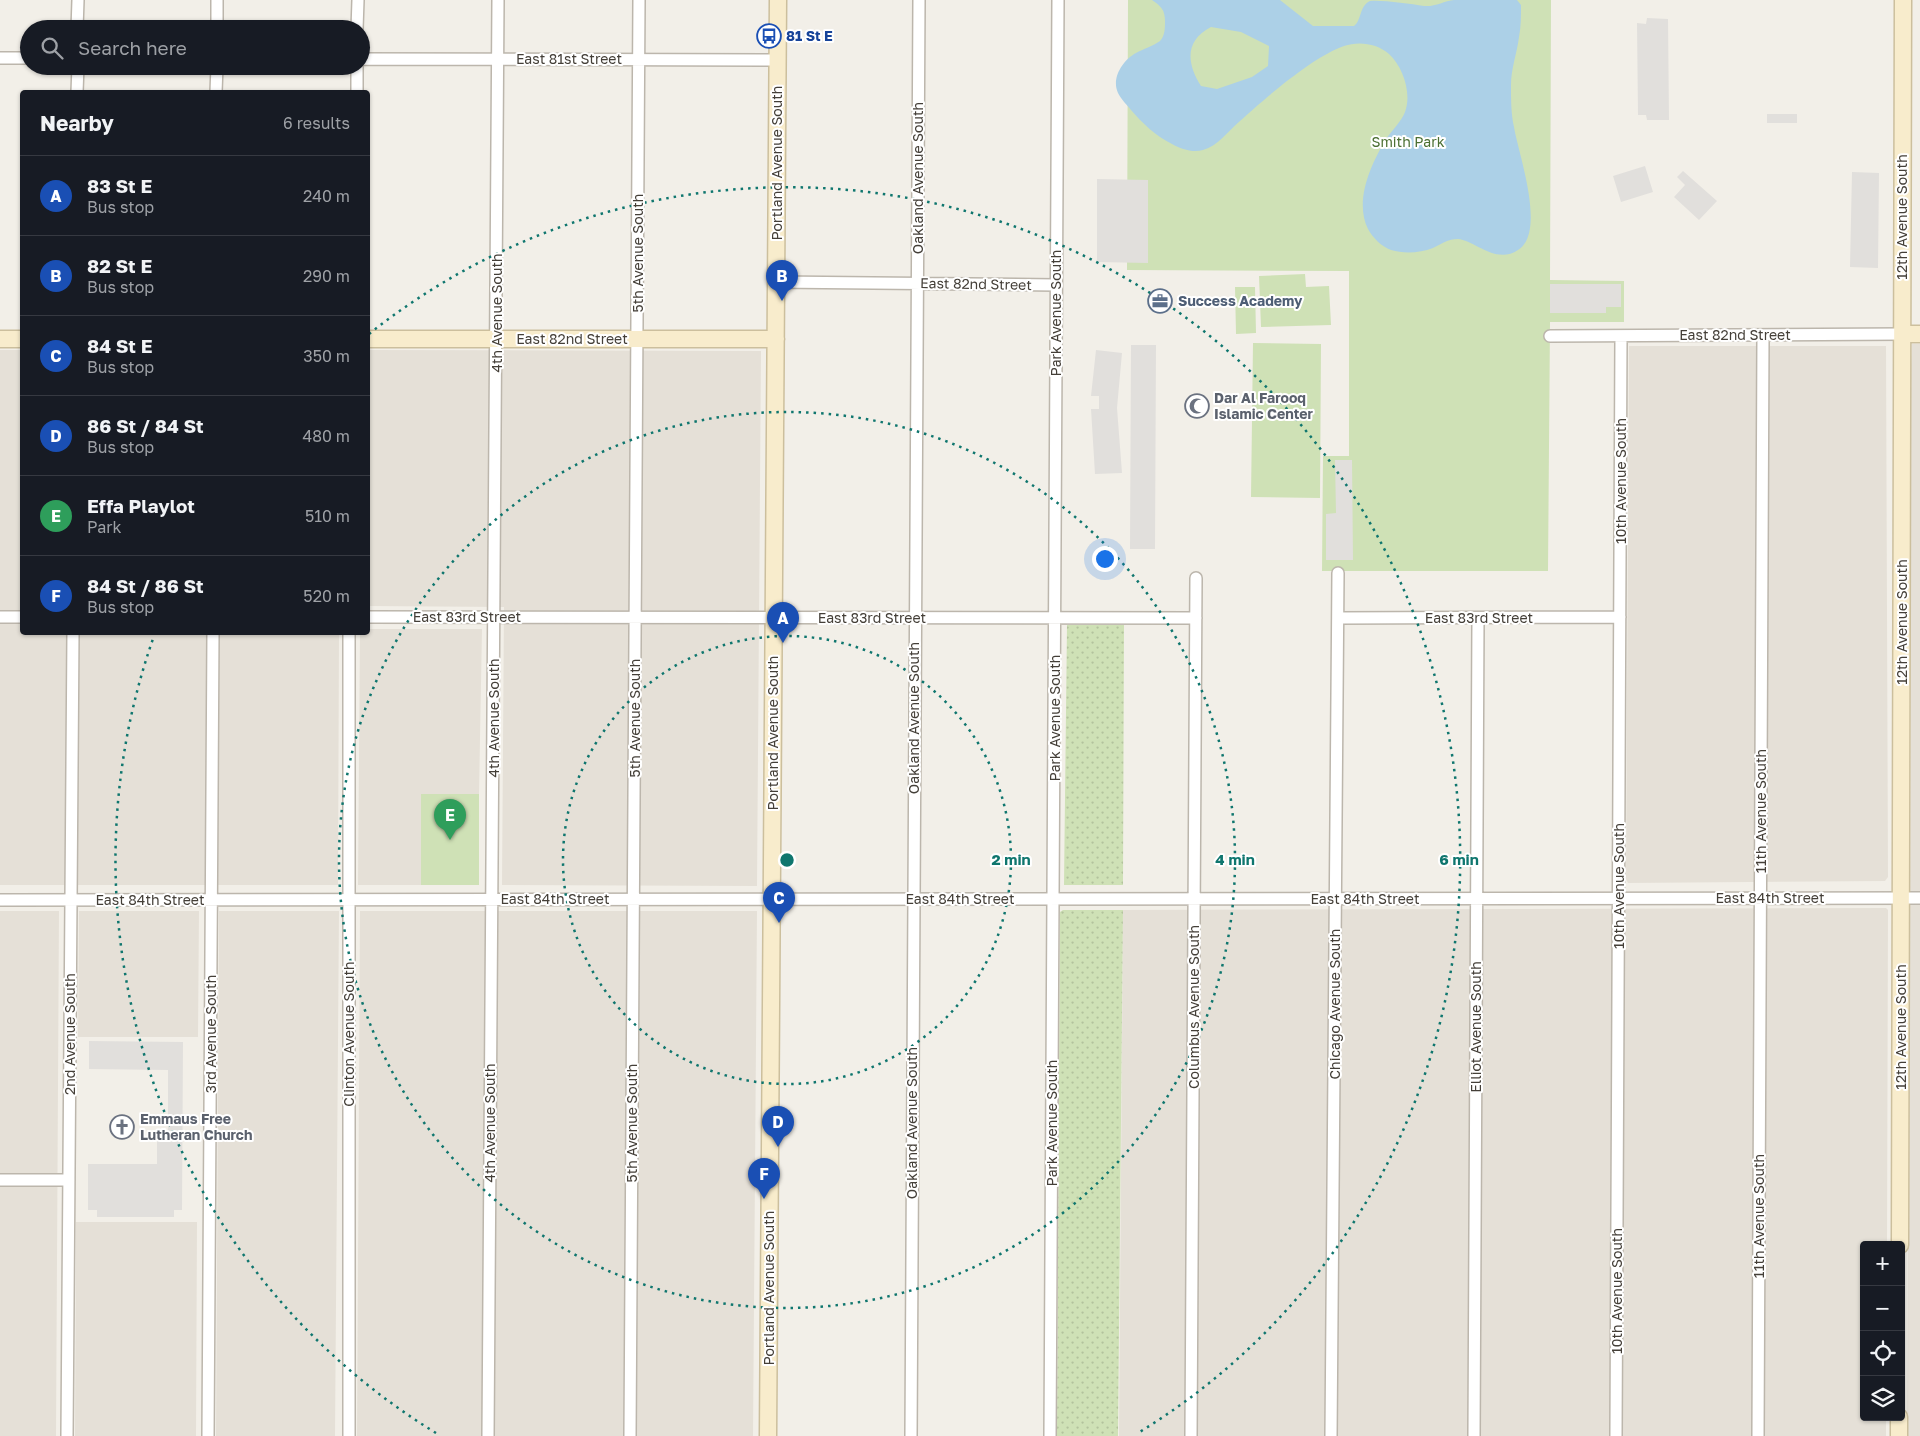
<!DOCTYPE html>
<html lang="en">
<head>
<meta charset="utf-8">
<style>
	:root { --surface:#171b24; --page:#242831; --text:#f1f3f6; --muted:#9ea1a6; --line:#363941; --accent:#db2777 }
	body { margin:0; font-family:"Golos Text",sans-serif; background:var(--page); color:var(--text) }
	.controls { position:absolute; right:15px; bottom:15px; display:grid; overflow:hidden; border-radius:5px; box-shadow:0 1px 4px #0004 }
	.controls button { width:45px; height:45px; display:grid; place-items:center; padding:0; border:0; border-bottom:1px solid var(--line); background:var(--surface); color:var(--text); font:25px sans-serif }
	.you { position:absolute; left:1104px; top:558px; width:18px; height:18px; margin:-12px; border:4px solid #fff; border-radius:50%; background:#1a73e8; box-shadow:0 0 0 8px #1a73e833 }
	.badge { display:grid; place-items:center; width:32px; height:32px; border-radius:50%; background:var(--accent); color:#fff; font-size:16px; font-weight:700 }
	.pin { position:absolute; translate:-50% -41px; filter:drop-shadow(0 1px 2px #0008) }
	.pin::after { content:''; position:absolute; top:26px; width:18px; height:15px; background:inherit; clip-path:polygon(0 0,100% 0,50% 100%) }
	.list { margin:0; padding:0; list-style:none }
	h2 { display:flex; justify-content:space-between; align-items:center; height:65px; margin:0; padding:0 20px; font-size:21px }
	h2 small { font-size:16px; font-weight:400; color:var(--muted) }
	.list li { display:grid; grid-template-columns:32px 1fr auto; gap:15px; align-items:center; box-sizing:border-box; height:80px; padding:0 20px; border-top:1px solid var(--line) }
	.list b { display:block; font-size:19px; white-space:nowrap }
	.list p { margin:0; font-size:16px; white-space:nowrap; color:var(--muted) }
	.list em { font-size:16px; font-style:normal; color:var(--muted) }
	.icon { flex:none; width:28px; height:28px; fill:none; stroke:currentColor; stroke-width:2; stroke-linecap:round; stroke-linejoin:round }
	.map { position:relative; flex:none; width:1920px; height:1436px; overflow:hidden }
	.search { position:absolute; background:var(--surface); box-shadow:0 1px 4px #0004; left:20px; top:20px; width:350px; height:55px; display:flex; align-items:center; gap:12px; box-sizing:border-box; padding:0 18px; border-radius:28px; color:var(--muted); font-size:19px }
	.panel { position:absolute; background:var(--surface); box-shadow:0 1px 4px #0004; left:20px; top:90px; width:350px; height:545px; border-radius:5px }
	.map>svg:first-child { display:block }
	.residential { fill:#e5e0d7 }
	.grass { fill:url(#grass-dots) }
	.green { fill:#cfe1b6 }
	.parking { fill:#e1dfdc }
	.water { fill:#acd0e7; fill-rule:evenodd }
	.lines { fill:none; stroke-linecap:round; stroke-linejoin:round }
	.street-casing { stroke:#bcb6ac; stroke-width:14 }
	.secondary-casing { stroke:#ccbf9d; stroke-width:19 }
	.street { stroke:#fff; stroke-width:11 }
	.secondary { stroke:#f8eccc; stroke-width:16 }
	.ring { fill:none; stroke:#0f766e; stroke-width:2.5; stroke-dasharray:2.5 5 }
	.labels { text-anchor:middle; stroke-width:4; stroke-linejoin:round; paint-order:stroke }
	.transit-label { font-size:14px; font-weight:bold; fill:#164399; stroke:#fff; text-anchor:start }
	.street-label { font-size:14px; fill:#443f38; stroke:#fff }
	.park-label { font-size:14px; fill:#4b6f32; stroke:#fff }
	.service-label { font-size:14px; font-weight:bold; fill:#4e5e75; stroke:#fff; text-anchor:start }
	.worship-label { font-size:14px; font-weight:bold; fill:#5b616d; stroke:#fff; text-anchor:start }
	.centre { fill:#0f766e; stroke:#fff; stroke-width:2.5 }
	.ring-label { font-size:15px; text-anchor:middle; font-weight:bold; fill:#0f766e; stroke:#fff; stroke-width:4; stroke-linejoin:round; paint-order:stroke }
</style>
</head>
<body>
<div class="map">
<svg width="1920" height="1436" viewBox="0 0 1920 1436">
	<defs>
		<pattern id="grass-dots" width="8" height="8" patternUnits="userSpaceOnUse" patternTransform="scale(1.25)"><rect width="8" height="8" fill="#cfe1b6"/><path d="M2 2h.1M6 6h.1" fill="none" stroke="#b3c29d" stroke-width="1.8" stroke-linecap="round"/></pattern>
	</defs>
	<rect width="100%" height="100%" fill="#f2efe8"/>
	<path class="residential" d="M1912,344H1920V1436H1907L1911,719L1910,391Z
		M1629,346H1886L1888,877L1885,881L1628,883L1626,879Z
		M0,350H22V632L339,633L338,885H0Z
		M368,350L761,351L757,886L502,885L504,607L368,606Z
		M368,629H482L479,794H421V885H358L360,633L368,632Z
		M1886,908L1888,910L1887,1245H1864V1417H1886V1436H1119L1123,910Z
		M0,911H59L56,1436H0Z
		M79,911H199L198,1037H78Z
		M219,911H339L335,1436H216Z
		M360,911H757L753,1436H357Z
		M76,1222H197L196,1436H75Z"/>
	<path class="grass" d="M1067,625H1124L1123,885H1064Z
		M1063,910H1123L1118,1436H1057L1060,912Z"/>
	<path class="green" d="M1128,0H1551L1550,280L1624,281V322H1550L1548,571H1322L1323,456H1349V271L1127,270Z
		M1305,274L1306,287L1329,286L1331,325L1261,327L1259,276Z
		M1235,287H1255L1256,333L1236,334Z
		M1253,343L1321,344L1320,498L1251,497Z
		M421,794H479V885H421Z"/>
	<path class="parking" d="M1647,18L1668,19L1669,120H1647L1646,115H1638L1637,23L1646,24Z
		M1767,114H1797V123H1767Z
		M1645,166L1653,192L1621,202L1613,176Z
		M1683,171L1717,201L1699,220L1674,197L1685,185L1677,177Z
		M1852,172L1879,173L1878,268L1850,267Z
		M1097,179L1148,180V263L1097,262Z
		M1550,284H1621V307H1606V313H1550Z
		M1131,345H1156L1155,549H1130Z
		M1096,350L1122,353L1117,408L1122,473L1095,474L1091,409H1099V396H1091Z
		M1335,460H1352L1353,560H1326V514L1336,513Z
		M89,1041L183,1042L182,1210H174V1217H97V1210H88V1164H157V1131H168V1070L89,1069Z"/>
	<path class="water" d="M1152,0H1280L1313,26H1354C1362,20 1359,6 1370,1C1384,0 1410,4 1424,6C1435,7 1444,1 1454,0C1475,0 1496,0 1517,0L1521,5C1521,16 1521,27 1519,37C1517,53 1511,69 1511,85C1511,99 1511,114 1514,127C1518,153 1547,232 1518,250C1496,265 1474,240 1458,239C1448,239 1441,244 1433,248C1420,253 1404,254 1391,250C1382,247 1372,237 1368,229C1354,201 1371,164 1386,139C1392,130 1401,122 1405,112C1412,93 1403,67 1389,54C1377,43 1358,41 1344,46C1314,56 1264,99 1240,121C1228,131 1218,146 1203,150C1193,153 1181,149 1172,144C1156,136 1142,123 1131,110C1127,105 1121,99 1118,93C1111,78 1123,60 1136,53C1143,49 1153,46 1160,41C1165,36 1165,28 1165,21C1165,10 1161,6 1152,0ZM1211,27L1241,32L1269,46L1268,66L1252,77L1217,89L1201,86C1187,64 1184,41 1211,27Z"/>
	<g class="lines">
		<g class="street-casing">
			<path id="street" d="M77,29L78,0
				M217,29V0
				M357,29L358,0
				M0,58H29
				M361,59L777,60
				M77,92L78,66
				M216,92L217,66
				M357,92V66
				M776,282L1056,285
				M1550,336L1903,334
				M0,617H22
				M368,617L1196,618
				M1338,618L1620,617
				M0,900L1920,898
				M0,1180H69
				M67,1436L73,632
				M208,1436L213,632
				M349,1436V632
				M488,1436L498,0
				M630,1436L639,0
				M911,1436L919,0
				M1050,1436L1058,0
				M1191,1436L1196,578
				M1331,1436L1338,573
				M1474,1436L1478,618
				M1616,1436L1621,336
				M1758,1436L1763,335"/>
		</g>
		<g class="secondary-casing">
			<path id="secondary" d="M1903,334H1920
				M0,339H22
				M368,339H776
				M1900,1245L1903,0
				M768,1436L778,0
				M1899,1436V1417"/>
		</g>
		<use href="#street" class="street"/>
		<use href="#secondary" class="secondary"/>
	</g>
	<g class="ring">
		<circle cx="787" cy="860" r="224"/>
		<circle cx="787" cy="860" r="448"/>
		<path d="M436 1433A672 672 0 0 1 154 636M369 334A672 672 0 1 1 1138 1433"/>
	</g>
	<defs>
		<g id="bus-ring" transform="scale(1.25)"><circle r="9.5" fill="#fff" stroke="#1a4fb4" stroke-width="1.5"/><path d="M-5-6H5V4H4V6H2V4H-2V6H-4V4H-5ZM-3.5-4V0h7V-4ZM-3.5 1.2v1.5H-2V1.2ZM2 1.2v1.5H3.5V1.2Z" fill="#1a4fb4"/></g>
		<g id="office-ring" transform="scale(1.25)"><circle r="9.5" fill="#fff" stroke="#5c6f8a" stroke-width="1.5"/><path d="M-6-3h4V-5.5h4V-3h4V5H-6ZM-1-4.5V-3h2v-1.5ZM-6 0V1H6V0Z" fill="#5c6f8a"/></g>
		<g id="mosque-ring" transform="scale(1.25)"><circle r="9.5" fill="#fff" stroke="#6b7280" stroke-width="1.5"/><path d="M3.5-4.9A6 6 0 1 0 3.5 4.9A5 5 0 1 1 3.5-4.9Z" fill="#6b7280"/></g>
		<g id="church-ring" transform="scale(1.25)"><circle r="9.5" fill="#fff" stroke="#6b7280" stroke-width="1.5"/><path d="M-1.2-6h2.4v3.5h3.3v2.4h-3.3V6h-2.4V-.1h-3.3v-2.4h3.3Z" fill="#6b7280"/></g>
	</defs>
	<g fill-rule="evenodd">
		<use href="#bus-ring" x="769" y="36"/>
		<use href="#office-ring" x="1160" y="301"/>
		<use href="#mosque-ring" x="1197" y="406"/>
		<use href="#church-ring" x="122" y="1127"/>
	</g>
	<g class="labels">
		<g class="transit-label">
			<text x="786" y="41">81 St E</text>
		</g>
		<g class="street-label">
			<text x="569" y="64">East 81st Street</text>
			<text transform="translate(777 163) rotate(-90)" y="5">Portland Avenue South</text>
			<text transform="translate(918 178) rotate(-90)" y="5">Oakland Avenue South</text>
			<text transform="translate(1902 217) rotate(-90)" y="5">12th Avenue South</text>
			<text transform="translate(638 253) rotate(-90)" y="5">5th Avenue South</text>
			<text transform="translate(976 284) rotate(1)" y="5">East 82nd Street</text>
			<text transform="translate(497 313) rotate(-90)" y="5">4th Avenue South</text>
			<text transform="translate(1056 313) rotate(-90)" y="5">Park Avenue South</text>
			<text x="1735" y="340">East 82nd Street</text>
			<text x="572" y="344">East 82nd Street</text>
			<text transform="translate(1621 481) rotate(-90)" y="5">10th Avenue South</text>
			<text x="467" y="622">East 83rd Street</text>
			<text x="872" y="623">East 83rd Street</text>
			<text x="1479" y="623">East 83rd Street</text>
			<text transform="translate(1902 622) rotate(-90)" y="5">12th Avenue South</text>
			<text transform="translate(494 718) rotate(-90)" y="5">4th Avenue South</text>
			<text transform="translate(635 718) rotate(-90)" y="5">5th Avenue South</text>
			<text transform="translate(914 718) rotate(-90)" y="5">Oakland Avenue South</text>
			<text transform="translate(1055 718) rotate(-90)" y="5">Park Avenue South</text>
			<text transform="translate(773 733) rotate(-90)" y="5">Portland Avenue South</text>
			<text transform="translate(1761 811) rotate(-90)" y="5">11th Avenue South</text>
			<text transform="translate(1619 886) rotate(-90)" y="5">10th Avenue South</text>
			<text x="1770" y="903">East 84th Street</text>
			<text x="555" y="904">East 84th Street</text>
			<text x="960" y="904">East 84th Street</text>
			<text x="1365" y="904">East 84th Street</text>
			<text x="150" y="905">East 84th Street</text>
			<text transform="translate(1335 1004) rotate(-90)" y="5">Chicago Avenue South</text>
			<text transform="translate(1194 1007) rotate(-90)" y="5">Columbus Avenue South</text>
			<text transform="translate(1476 1027) rotate(-90)" y="5">Elliot Avenue South</text>
			<text transform="translate(1901 1027) rotate(-90)" y="5">12th Avenue South</text>
			<text transform="translate(70 1034) rotate(-90)" y="5">2nd Avenue South</text>
			<text transform="translate(211 1034) rotate(-90)" y="5">3rd Avenue South</text>
			<text transform="translate(349 1034) rotate(-90)" y="5">Clinton Avenue South</text>
			<text transform="translate(490 1123) rotate(-90)" y="5">4th Avenue South</text>
			<text transform="translate(632 1123) rotate(-90)" y="5">5th Avenue South</text>
			<text transform="translate(912 1123) rotate(-90)" y="5">Oakland Avenue South</text>
			<text transform="translate(1052 1123) rotate(-90)" y="5">Park Avenue South</text>
			<text transform="translate(1759 1216) rotate(-90)" y="5">11th Avenue South</text>
			<text transform="translate(769 1288) rotate(-90)" y="5">Portland Avenue South</text>
			<text transform="translate(1617 1291) rotate(-90)" y="5">10th Avenue South</text>
		</g>
		<g class="park-label">
			<text x="1408" y="147">Smith Park</text>
		</g>
		<g class="service-label">
			<text x="1178" y="306">Success Academy</text>
		</g>
		<g class="worship-label">
			<text x="1214" y="403">Dar Al Farooq<tspan x="1214" dy="16">Islamic Center</tspan></text>
			<text x="140" y="1124">Emmaus Free<tspan x="140" dy="16">Lutheran Church</tspan></text>
		</g>
	</g>
	<circle cx="787" cy="860" r="8" class="centre"/>
	<g class="ring-label">
		<text x="1011" y="865">2 min</text>
		<text x="1235" y="865">4 min</text>
		<text x="1459" y="865">6 min</text>
	</g>
</svg>
<div class="controls">
<button>+</button>
<button>−</button>
<button><svg class="icon" aria-label="locate" viewBox="0 0 24 24"><circle cx="12" cy="12" r="6"/><path d="M12 2v4M12 18v4M2 12h4M18 12h4"/></svg></button>
<button><svg class="icon" aria-label="layers" viewBox="0 0 24 24"><path d="M12 4l9 5-9 5-9-5zM3 14l9 5 9-5"/></svg></button>
</div>
<div class="you"></div>
<div class="pin badge" style="left:783px;top:643px;background:#1a4fb4">A</div>
<div class="pin badge" style="left:782px;top:301px;background:#1a4fb4">B</div>
<div class="pin badge" style="left:779px;top:923px;background:#1a4fb4">C</div>
<div class="pin badge" style="left:778px;top:1147px;background:#1a4fb4">D</div>
<div class="pin badge" style="left:450px;top:840px;background:#2e9e5b">E</div>
<div class="pin badge" style="left:764px;top:1199px;background:#1a4fb4">F</div>
<div class="search"><svg class="icon" aria-label="search" viewBox="0 0 24 24"><circle cx="10" cy="10" r="6"/><path d="M15 15l6 6"/></svg>Search here</div>
<section class="panel">
<h2>Nearby<small>6 results</small></h2>
<ul class="list">
<li><span class="badge" style="background:#1a4fb4">A</span><div><b>83 St E</b><p>Bus stop</p></div><em>240 m</em></li>
<li><span class="badge" style="background:#1a4fb4">B</span><div><b>82 St E</b><p>Bus stop</p></div><em>290 m</em></li>
<li><span class="badge" style="background:#1a4fb4">C</span><div><b>84 St E</b><p>Bus stop</p></div><em>350 m</em></li>
<li><span class="badge" style="background:#1a4fb4">D</span><div><b>86 St / 84 St</b><p>Bus stop</p></div><em>480 m</em></li>
<li><span class="badge" style="background:#2e9e5b">E</span><div><b>Effa Playlot</b><p>Park</p></div><em>510 m</em></li>
<li><span class="badge" style="background:#1a4fb4">F</span><div><b>84 St / 86 St</b><p>Bus stop</p></div><em>520 m</em></li>
</ul>
</section>
</div>
</body>
</html>
